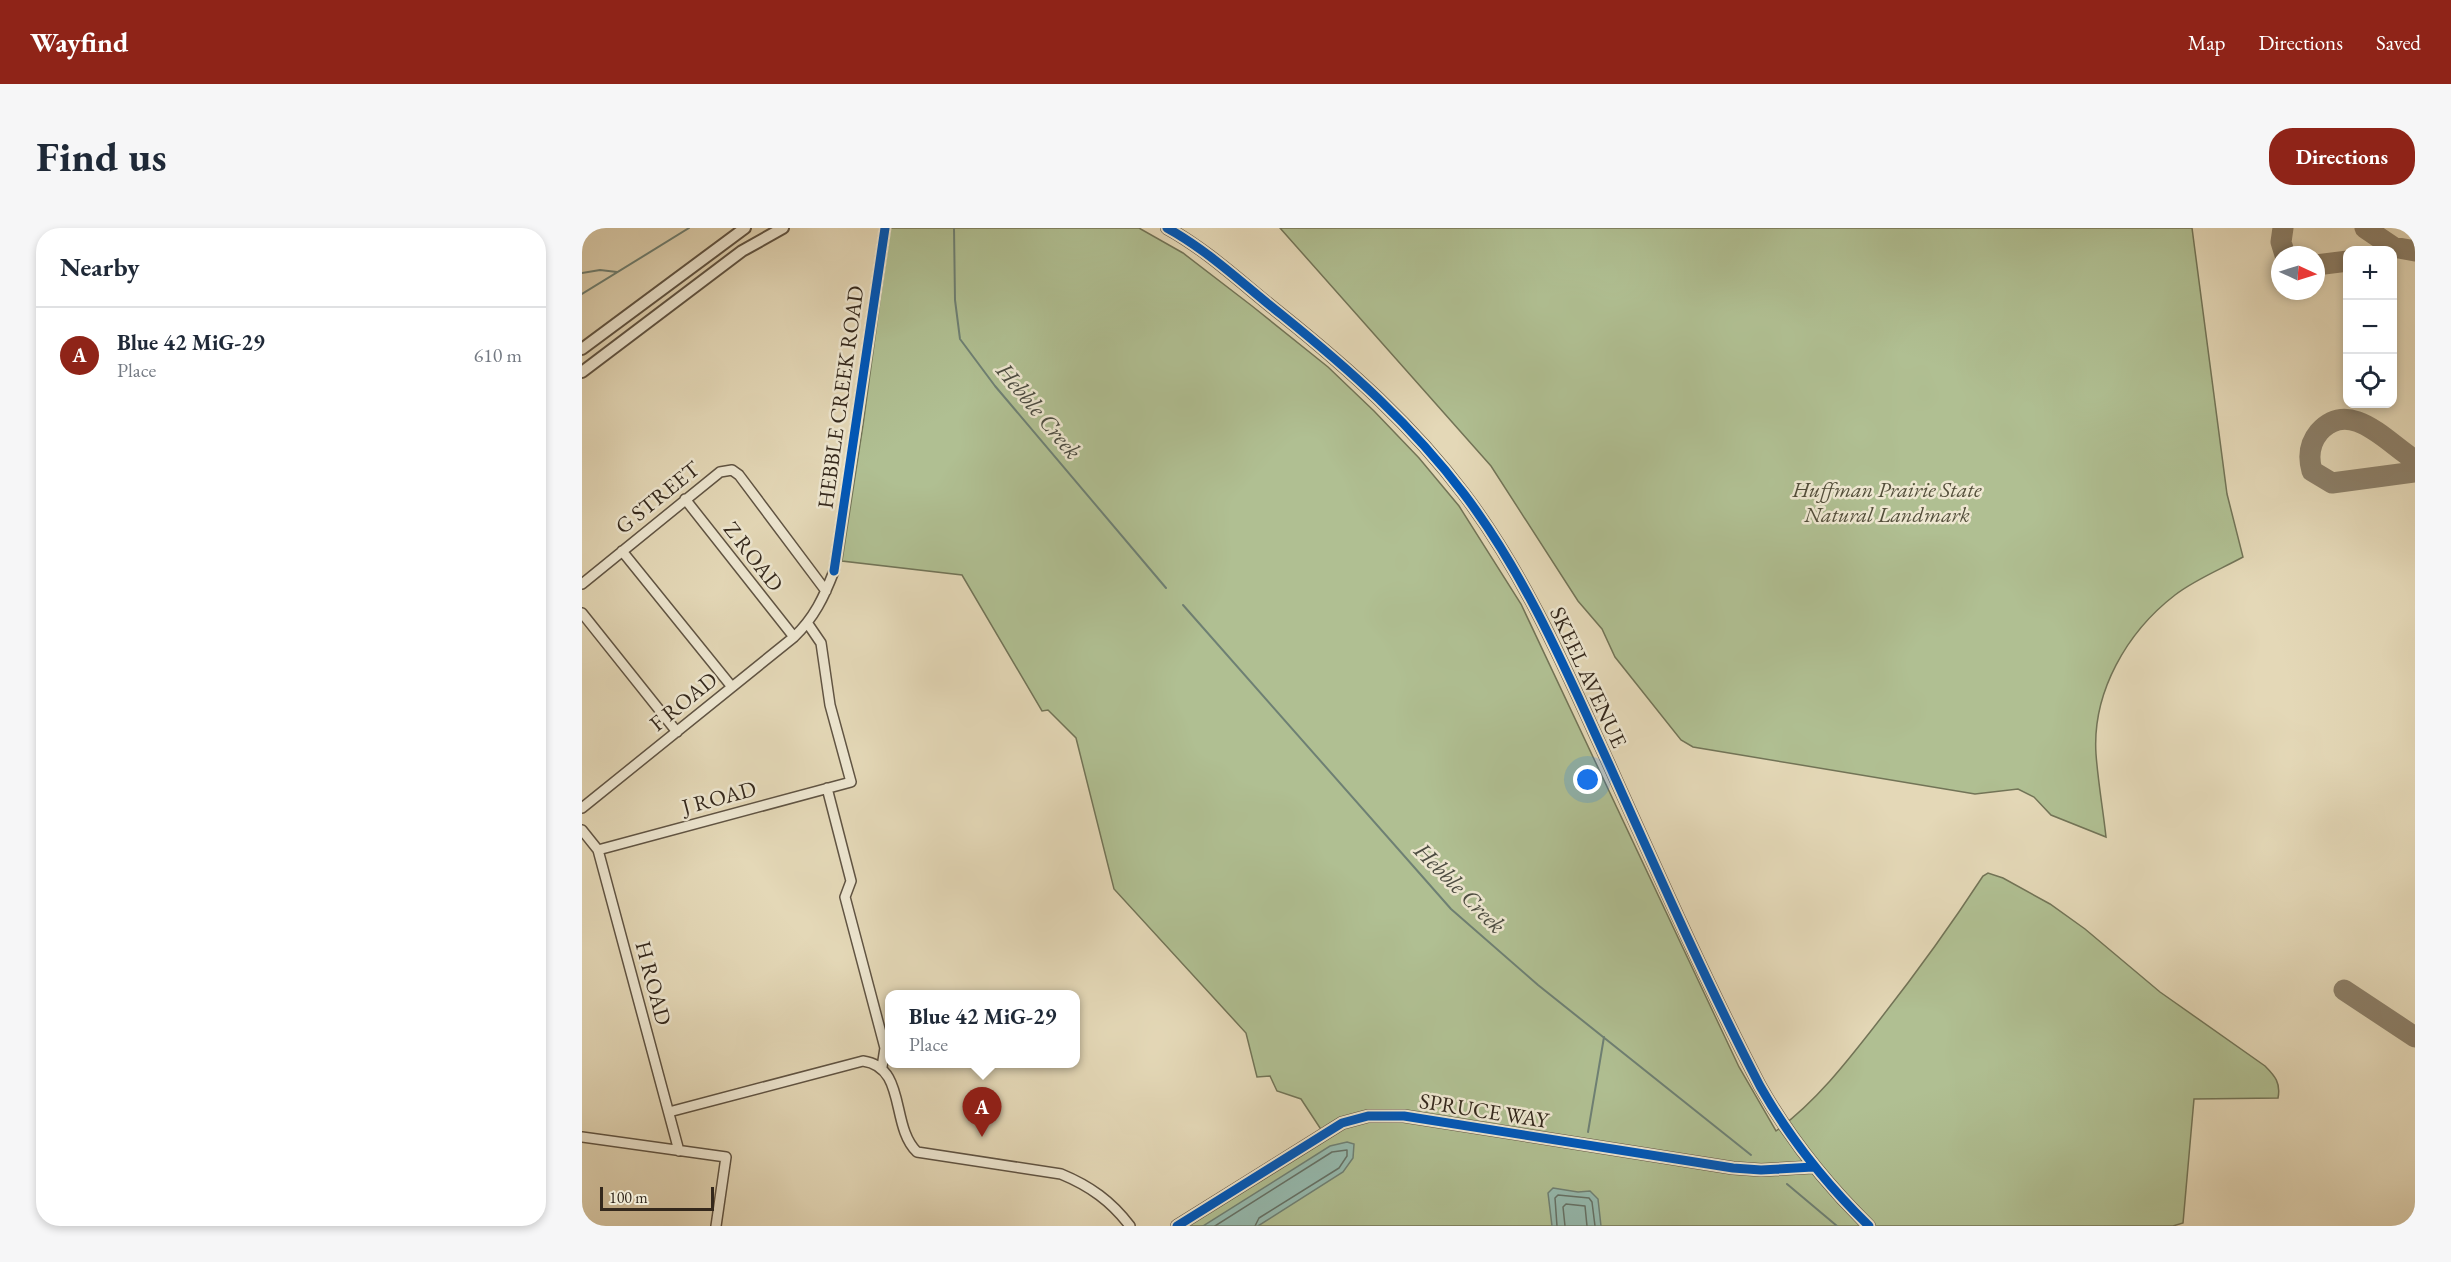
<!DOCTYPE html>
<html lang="en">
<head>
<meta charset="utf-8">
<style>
	:root { --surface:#fff; --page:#f6f6f7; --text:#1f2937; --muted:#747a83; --line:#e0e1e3; --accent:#8f2418 }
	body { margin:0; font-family:"EB Garamond",serif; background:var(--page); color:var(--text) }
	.controls { position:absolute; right:18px; top:18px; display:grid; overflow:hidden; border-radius:12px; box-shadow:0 3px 9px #0003 }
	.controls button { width:54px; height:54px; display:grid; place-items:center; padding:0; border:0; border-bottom:2px solid var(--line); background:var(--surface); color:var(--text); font:30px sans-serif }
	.compass { position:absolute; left:1689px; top:18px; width:54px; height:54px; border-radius:50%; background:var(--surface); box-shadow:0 3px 9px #0003; rotate:94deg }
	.scale { position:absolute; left:18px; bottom:15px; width:114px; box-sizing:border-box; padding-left:6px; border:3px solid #34281c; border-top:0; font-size:16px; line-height:21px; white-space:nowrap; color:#34281c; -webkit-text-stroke:4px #ede6d0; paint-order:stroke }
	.you { position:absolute; left:1006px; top:552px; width:21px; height:21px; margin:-15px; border:4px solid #fff; border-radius:50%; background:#1a73e8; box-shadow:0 0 0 9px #1a73e833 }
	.badge { display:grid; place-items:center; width:39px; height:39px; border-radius:50%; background:var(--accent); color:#fff; font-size:20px; font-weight:700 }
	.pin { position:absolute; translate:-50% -50px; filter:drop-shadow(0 2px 3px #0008) }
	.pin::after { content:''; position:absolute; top:32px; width:21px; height:18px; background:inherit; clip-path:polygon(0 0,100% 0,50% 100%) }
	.popup { position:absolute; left:303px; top:762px; width:195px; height:78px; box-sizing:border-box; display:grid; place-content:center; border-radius:12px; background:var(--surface); filter:drop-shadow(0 2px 4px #0005); font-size:20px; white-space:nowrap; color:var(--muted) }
	.popup b { font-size:22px; color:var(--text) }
	.popup::after { content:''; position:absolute; left:50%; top:100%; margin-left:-12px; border:12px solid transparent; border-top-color:var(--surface) }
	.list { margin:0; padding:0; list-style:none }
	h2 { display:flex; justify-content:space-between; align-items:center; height:78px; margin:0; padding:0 24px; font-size:26px }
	h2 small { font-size:20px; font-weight:400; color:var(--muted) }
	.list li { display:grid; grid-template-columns:39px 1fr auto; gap:18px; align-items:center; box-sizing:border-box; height:96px; padding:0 24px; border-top:2px solid var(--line) }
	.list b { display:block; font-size:22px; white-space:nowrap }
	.list p { margin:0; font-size:20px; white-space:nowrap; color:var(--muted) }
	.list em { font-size:20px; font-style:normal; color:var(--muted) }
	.icon { flex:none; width:33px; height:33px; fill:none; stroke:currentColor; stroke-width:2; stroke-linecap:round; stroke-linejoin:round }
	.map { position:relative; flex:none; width:1833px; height:998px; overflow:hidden; border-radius:24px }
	header { display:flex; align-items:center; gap:36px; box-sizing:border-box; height:84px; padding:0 30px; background:var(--accent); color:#fff }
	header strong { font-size:28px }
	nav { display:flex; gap:33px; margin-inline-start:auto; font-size:21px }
	.intro { display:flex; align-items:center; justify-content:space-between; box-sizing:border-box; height:144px; padding:0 36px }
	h1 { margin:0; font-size:42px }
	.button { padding:15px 27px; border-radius:24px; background:var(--accent); color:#fff; font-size:21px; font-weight:700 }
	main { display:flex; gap:36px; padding:0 36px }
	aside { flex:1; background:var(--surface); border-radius:24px; box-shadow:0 3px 9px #0003 }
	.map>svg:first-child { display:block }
	.green { fill:#b0bf92; stroke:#727457; stroke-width:1.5 }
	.water { fill:#95baaf; stroke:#6e8074; stroke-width:1.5 }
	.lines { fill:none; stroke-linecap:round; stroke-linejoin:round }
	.shore { stroke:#647166; stroke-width:1.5 }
	.stream { stroke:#6e8074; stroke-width:2 }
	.taxiway { stroke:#8c806a; stroke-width:21 }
	.minor-casing { stroke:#605443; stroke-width:12 }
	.tertiary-casing { stroke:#605443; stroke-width:14 }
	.minor { stroke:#ede6d0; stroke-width:9 }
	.tertiary { stroke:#ede6d0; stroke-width:10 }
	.cycleway-casing { stroke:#ede6d0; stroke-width:13 }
	.cycleway { stroke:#0057b8; stroke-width:9 }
	.labels { text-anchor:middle; stroke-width:5; stroke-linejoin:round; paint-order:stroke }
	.street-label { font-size:22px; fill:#34281c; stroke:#ede6d0 }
	.park-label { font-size:22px; font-style:italic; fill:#534e3a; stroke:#ede6d0 }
	.water-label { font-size:24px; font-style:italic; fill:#4c4c41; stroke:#ede6d0 }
</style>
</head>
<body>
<header>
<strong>Wayfind</strong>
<nav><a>Map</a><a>Directions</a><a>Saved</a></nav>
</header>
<div class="intro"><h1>Find us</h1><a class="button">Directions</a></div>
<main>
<aside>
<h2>Nearby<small></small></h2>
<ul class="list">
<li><span class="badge">A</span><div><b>Blue 42 MiG-29</b><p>Place</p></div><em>610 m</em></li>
</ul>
</aside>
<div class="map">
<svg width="1833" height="998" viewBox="0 0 1833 998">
	<rect width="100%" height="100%" fill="#e4d8b7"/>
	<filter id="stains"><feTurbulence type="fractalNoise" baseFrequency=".00333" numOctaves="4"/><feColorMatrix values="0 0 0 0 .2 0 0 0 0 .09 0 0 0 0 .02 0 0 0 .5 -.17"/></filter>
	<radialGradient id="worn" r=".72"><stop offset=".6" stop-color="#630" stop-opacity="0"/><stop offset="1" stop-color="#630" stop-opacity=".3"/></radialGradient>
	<path class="green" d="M308,0H557L601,25L670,78L746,139L792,183L837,230L877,278L939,376L1157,839L1194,903C1236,872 1267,831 1299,790C1335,744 1369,697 1401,648L1406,645L1421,650L1468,676L1503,701L1578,764L1683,838C1693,848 1699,855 1696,870L1612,871L1601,995L1591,998H606L744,909L719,871L695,863L688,848L675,849L664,805L532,661L494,510L466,482L460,483L380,347L260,333L281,197Z
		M698,0H1610L1645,266L1661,329C1639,341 1612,352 1593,367C1545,404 1510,464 1514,526C1516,554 1521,581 1524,609L1469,587L1452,569L1436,561L1393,566L1111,519L1099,512L1033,429L1020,401L996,373L909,238Z"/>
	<path class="water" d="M765,914L772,916L771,930L761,944L676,998H621L748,918Z
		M971,960L996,964L1008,963L1016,971L1019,998H970L966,965Z"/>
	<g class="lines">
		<path class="shore" d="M633,998L750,924L765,922V928L757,940L677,990L673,998
			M975,998L973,970L976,967L1007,970L1010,974L1013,998
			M983,998L981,979L984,976L1003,978L1005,998"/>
		<path class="stream" d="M372,0L373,72L378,111L413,158L584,360
			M0,45L18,42L35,44
			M0,66L107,0
			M601,377L869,681L956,757L1169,927
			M1006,904L1022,809
			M1205,956L1255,998"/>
		<path class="taxiway" d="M1701,0L1699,14L1703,27
			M1783,0L1811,19L1833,23
			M1734,37L1766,33
			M1833,232C1806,216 1769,169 1737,204C1727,216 1726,229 1730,243L1750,255L1833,244
			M1762,762L1833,809"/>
		<g class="minor-casing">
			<path id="minor" d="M103,271L212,409
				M40,323L150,459
				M0,356L138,244L150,242L157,247L244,363
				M0,385L95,504
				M245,560L269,653L263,669L303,820L300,839
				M0,580L212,409C232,390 242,369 252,343L303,0
				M0,602L16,622L97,923
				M16,622L269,554L248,477L239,415L226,396
				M87,884L281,833C325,839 308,898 335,924L479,946C508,958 529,973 548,998
				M0,909L144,929L134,998"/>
		</g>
		<g class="tertiary-casing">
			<path id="tertiary" d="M585,0C627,23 663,58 700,87C767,141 830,197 882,266C944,348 984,442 1026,534C1075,643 1123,752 1178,858C1208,911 1243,955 1287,998
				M0,121L163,0
				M0,144L160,23L201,0
				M595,998L760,895L786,888H822L1151,940L1179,942L1231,939"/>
		</g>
		<use href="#minor" class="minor"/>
		<use href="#tertiary" class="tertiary"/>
		<g class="cycleway-casing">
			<path id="cycleway" d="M585,0C627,23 663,58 700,87C767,141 830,197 882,266C944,348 984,442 1026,534C1075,643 1123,752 1178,858C1208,911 1243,955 1287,998
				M252,343L303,0
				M595,998L760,895L786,888H822L1151,940L1179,942L1231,939"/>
		</g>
		<use href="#cycleway" class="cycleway"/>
	</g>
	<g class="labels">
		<g class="street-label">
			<text transform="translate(258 169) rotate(-82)" y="8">HEBBLE CREEK ROAD</text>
			<text transform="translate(75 269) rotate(-39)" y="8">G STREET</text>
			<text transform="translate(172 328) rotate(52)" y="8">Z ROAD</text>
			<text transform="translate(1007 449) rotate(65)" y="8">SKEEL AVENUE</text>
			<text transform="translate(101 473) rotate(-39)" y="8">F ROAD</text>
			<text transform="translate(137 569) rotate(-15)" y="8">J ROAD</text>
			<text transform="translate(72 755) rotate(75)" y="8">H ROAD</text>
			<text transform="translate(902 882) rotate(9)" y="8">SPRUCE WAY</text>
		</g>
		<g class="park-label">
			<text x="1305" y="269">Huffman Prairie State<tspan x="1305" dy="25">Natural Landmark</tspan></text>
		</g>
		<g class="water-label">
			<text transform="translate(457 183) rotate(50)" y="8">Hebble Creek</text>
			<text transform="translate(878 660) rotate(45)" y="8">Hebble Creek</text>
		</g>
	</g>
	<rect width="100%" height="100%" filter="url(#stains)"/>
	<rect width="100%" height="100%" fill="url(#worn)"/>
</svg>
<div class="controls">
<button>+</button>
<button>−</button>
<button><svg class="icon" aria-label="locate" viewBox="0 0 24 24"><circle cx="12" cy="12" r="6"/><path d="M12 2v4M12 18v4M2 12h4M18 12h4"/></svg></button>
</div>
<svg class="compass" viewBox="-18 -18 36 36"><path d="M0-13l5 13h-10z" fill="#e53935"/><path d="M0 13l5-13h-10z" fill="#747a83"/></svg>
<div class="scale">100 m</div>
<div class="you"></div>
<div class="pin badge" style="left:400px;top:909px">A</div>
<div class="popup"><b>Blue 42 MiG-29</b>Place</div>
</div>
</main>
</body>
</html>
